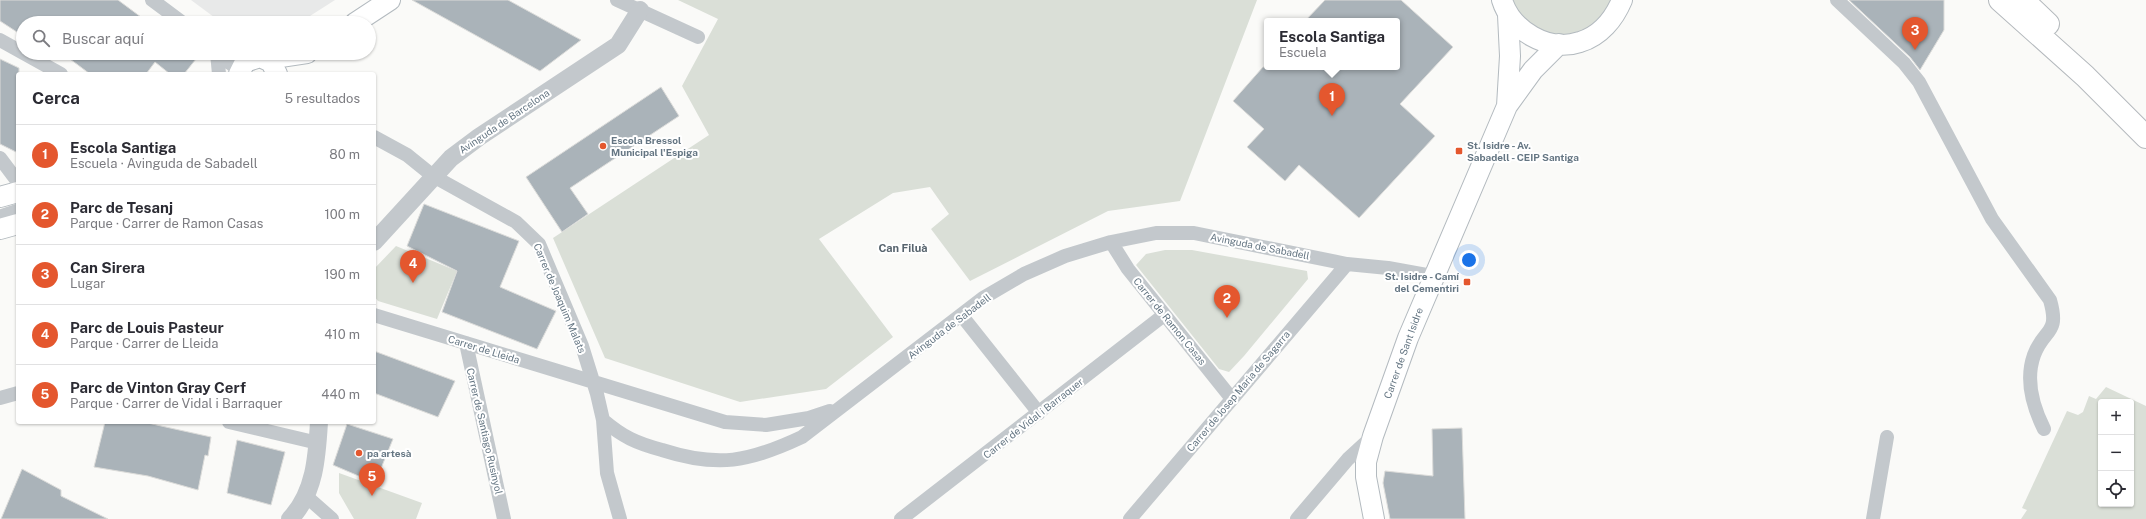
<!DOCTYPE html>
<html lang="es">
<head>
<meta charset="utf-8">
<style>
	:root { --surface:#fff; --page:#f7f7f7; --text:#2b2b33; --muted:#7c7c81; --line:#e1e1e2; --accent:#e4572e }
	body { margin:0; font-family:"Public Sans",sans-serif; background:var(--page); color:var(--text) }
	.controls { position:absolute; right:12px; bottom:12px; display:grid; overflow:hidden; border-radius:4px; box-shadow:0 1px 3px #0004 }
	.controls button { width:36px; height:36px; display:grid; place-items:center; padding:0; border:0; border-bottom:1px solid var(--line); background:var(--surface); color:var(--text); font:20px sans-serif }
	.you { position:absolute; left:1469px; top:260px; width:14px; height:14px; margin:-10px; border:3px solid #fff; border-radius:50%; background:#1a73e8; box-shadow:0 0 0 6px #1a73e833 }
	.badge { display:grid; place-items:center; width:26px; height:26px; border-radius:50%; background:var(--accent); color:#fff; font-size:13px; font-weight:700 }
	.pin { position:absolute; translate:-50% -33px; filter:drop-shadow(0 1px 2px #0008) }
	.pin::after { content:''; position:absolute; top:21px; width:14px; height:12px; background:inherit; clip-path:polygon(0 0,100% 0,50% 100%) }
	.popup { position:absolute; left:1264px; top:18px; width:136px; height:52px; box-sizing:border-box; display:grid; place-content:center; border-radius:4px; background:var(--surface); filter:drop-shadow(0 1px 3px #0005); font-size:13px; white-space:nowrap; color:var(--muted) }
	.popup b { font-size:15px; color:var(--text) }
	.popup::after { content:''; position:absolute; left:50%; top:100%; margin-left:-8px; border:8px solid transparent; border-top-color:var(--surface) }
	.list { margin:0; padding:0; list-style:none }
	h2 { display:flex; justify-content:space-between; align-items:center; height:52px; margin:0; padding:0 16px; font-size:17px }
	h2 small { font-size:13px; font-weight:400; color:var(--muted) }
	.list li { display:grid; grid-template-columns:26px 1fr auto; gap:12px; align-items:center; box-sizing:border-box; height:60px; padding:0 16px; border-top:1px solid var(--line) }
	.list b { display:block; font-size:15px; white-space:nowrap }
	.list p { margin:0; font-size:13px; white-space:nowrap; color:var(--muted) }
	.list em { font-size:13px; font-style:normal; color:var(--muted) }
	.icon { flex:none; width:22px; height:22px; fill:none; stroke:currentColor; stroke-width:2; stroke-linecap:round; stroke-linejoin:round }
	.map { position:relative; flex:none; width:2146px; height:519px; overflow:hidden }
	.search { position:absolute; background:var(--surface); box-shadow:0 1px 3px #0004; left:16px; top:16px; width:360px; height:44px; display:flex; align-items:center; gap:10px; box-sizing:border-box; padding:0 14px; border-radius:22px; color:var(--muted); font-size:15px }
	.panel { position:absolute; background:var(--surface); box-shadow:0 1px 3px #0004; left:16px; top:72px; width:360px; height:352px; border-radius:4px }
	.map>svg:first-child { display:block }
	.built { fill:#e8e9e9 }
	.green { fill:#dadfd7; fill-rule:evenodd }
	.building { fill:#aab3b9; stroke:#dcdcda }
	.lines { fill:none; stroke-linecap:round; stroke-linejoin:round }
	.secondary-casing { stroke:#b3babf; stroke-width:22 }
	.trunk-casing { stroke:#b4b9bd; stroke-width:24 }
	.pedestrian { stroke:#c3c8cc; stroke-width:11 }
	.minor { stroke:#c3c8cc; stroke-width:14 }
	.tertiary { stroke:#c3c8cc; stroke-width:18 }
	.secondary { stroke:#fff; stroke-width:20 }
	.trunk { stroke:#fff; stroke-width:22 }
	.poi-dot { fill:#e4572e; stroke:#fff; stroke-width:1.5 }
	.labels { text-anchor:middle; stroke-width:4; stroke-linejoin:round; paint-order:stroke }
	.street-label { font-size:10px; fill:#657683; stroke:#fff }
	.poi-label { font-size:10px; font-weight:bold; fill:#657683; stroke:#fff; text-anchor:start }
	.neighbourhood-label { font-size:11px; font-weight:bold; fill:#57646e; stroke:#fff }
</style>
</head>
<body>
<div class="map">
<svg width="2146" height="519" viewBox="0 0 2146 519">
	<rect width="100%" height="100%" fill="#fafaf8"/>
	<path class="built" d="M191,0H335L299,23H222Z"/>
	<path class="green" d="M678,0H1257L1180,201L1108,211L970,281L931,229L949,214L930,187L893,193L819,239L893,337L826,389L740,402L605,358L553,238L709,135L682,86L718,19Z
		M1502,0H1622L1605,27L1548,42Z
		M396,246L457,271L437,319L378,301L374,296V269Z
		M1165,250H1192L1307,271L1308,279L1244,356L1229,372L1219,369L1136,265L1146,254Z
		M2106,387L2146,406V519H2021L2027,510L2022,508L2067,411L2078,415L2083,412L2089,396L2096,399ZM2101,402H2131V504H2101Z
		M339,473L422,503L416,519H354L339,493Z"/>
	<path class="building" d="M0,0H118L149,23H23V36L0,21Z
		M412,0H508L581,40L540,71Z
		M1325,0H1401L1453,47L1400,104L1435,136L1359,218L1299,165L1285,181L1247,147L1264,129L1233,101L1263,67H1397V21H1305Z
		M1849,0H1944V30L1920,70L1910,57Z
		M62,53H189L196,59L184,74H170L155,62L146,74H90Z
		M0,59L19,68L18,153L0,144Z
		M661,87L679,116L570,188L588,214L562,232L526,177Z
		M424,204L519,241L500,287L556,311L537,349L442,312L457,271L407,246Z
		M374,351L455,381L438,417L374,393Z
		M105,422H143L211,437L208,456L205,455L198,490L148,476L94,467Z
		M347,424L393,439L375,483L333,465Z
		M1462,428L1465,519H1390L1383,483L1385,471L1433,476L1432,429Z
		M237,440L285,452L271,505L227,493Z
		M22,469L61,490V496L108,519H1Z"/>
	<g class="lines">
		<g class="secondary-casing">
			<path id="secondary" d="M1502,0C1511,30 1548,53 1580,42C1600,36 1614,19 1622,0
				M355,23L390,0
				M267,59L307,53
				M239,74L245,62L260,57L271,62L277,74
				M1507,106L1510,56L1508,15
				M0,197L18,192
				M0,229L18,224
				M1374,519L1366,477V462L1373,436L1408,338L1507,106L1533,70L1559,44"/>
		</g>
		<g class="trunk-casing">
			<path id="trunk" d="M2000,0L2085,76L2146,137
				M2023,0L2048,24"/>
		</g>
		<path class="pedestrian" d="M0,215L18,209"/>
		<path class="minor" d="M152,0L183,23
			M617,0L698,37
			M1837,0L1904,63L1919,82L1992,219L2050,300C2060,335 2044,328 2034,355C2025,380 2033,407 2044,429
			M0,40L61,74
			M217,53L239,70
			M217,53L219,74
			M374,137L407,155L433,176L516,222L539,244L582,346L597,394L603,420L607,473L620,519
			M0,158L18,182
			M1111,242L1128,269L1232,399
			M374,315L725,422L766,425L809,418L830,411
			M962,316L1039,413
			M466,343L504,519
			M0,398L18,393
			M603,420C623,437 636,443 662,450C718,468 749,462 802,437L983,298L1024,274L1065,256L1111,242L1156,233H1194L1347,264L1388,268L1432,276
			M229,422L318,443
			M307,497L332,519
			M901,519L1164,315
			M1130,519L1347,264
			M1297,519L1348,459L1372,437
			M1873,519L1887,437"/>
		<path class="tertiary" d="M374,242L451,158L479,137L618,45L640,10
			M290,519C315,493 317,456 319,422"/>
		<use href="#secondary" class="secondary"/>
		<use href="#trunk" class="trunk"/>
	</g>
	<g class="poi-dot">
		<circle cx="603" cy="146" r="4"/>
		<rect x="1455" y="147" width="8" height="8" rx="2"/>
		<rect x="1463" y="278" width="8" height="8" rx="2"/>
		<circle cx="359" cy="453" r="4"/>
	</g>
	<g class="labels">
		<g class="street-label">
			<text transform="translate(504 121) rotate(-34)" y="4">Avinguda de Barcelona</text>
			<text transform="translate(1260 246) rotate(11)" y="4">Avinguda de Sabadell</text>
			<text transform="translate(560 298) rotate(67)" y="4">Carrer de Joaquim Malats</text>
			<text transform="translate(1170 321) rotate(51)" y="4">Carrer de Ramon Casas</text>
			<text transform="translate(949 326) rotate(-37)" y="4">Avinguda de Sabadell</text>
			<text transform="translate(484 349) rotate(17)" y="4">Carrer de Lleida</text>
			<text transform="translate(1403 353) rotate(-70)" y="4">Carrer de Sant Isidre</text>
			<text transform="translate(1238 391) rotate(-50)" y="4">Carrer de Josep Maria de Sagarra</text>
			<text transform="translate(1033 418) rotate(-38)" y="4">Carrer de Vidal i Barraquer</text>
			<text transform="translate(485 431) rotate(77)" y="4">Carrer de Santiago Rusinyol</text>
		</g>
		<g class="poi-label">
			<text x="611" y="144">Escola Bressol<tspan x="611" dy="12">Municipal l'Espiga</tspan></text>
			<text x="1467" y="149">St. Isidre - Av.<tspan x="1467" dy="12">Sabadell - CEIP Santiga</tspan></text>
			<text x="1459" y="280" text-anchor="end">St. Isidre - Camí<tspan x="1459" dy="12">del Cementiri</tspan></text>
			<text x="367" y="457">pa artesà</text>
		</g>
		<g class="neighbourhood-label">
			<text x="903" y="252">Can Filuà</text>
		</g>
	</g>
</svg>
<div class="controls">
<button>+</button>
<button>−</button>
<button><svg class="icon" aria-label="locate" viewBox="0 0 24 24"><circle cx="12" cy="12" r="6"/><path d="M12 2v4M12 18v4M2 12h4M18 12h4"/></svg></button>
</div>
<div class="you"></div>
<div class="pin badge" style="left:1332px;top:116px">1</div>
<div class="popup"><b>Escola Santiga</b>Escuela</div>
<div class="pin badge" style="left:1227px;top:318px">2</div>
<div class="pin badge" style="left:1915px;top:50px">3</div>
<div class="pin badge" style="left:413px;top:283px">4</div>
<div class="pin badge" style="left:372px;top:496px">5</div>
<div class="search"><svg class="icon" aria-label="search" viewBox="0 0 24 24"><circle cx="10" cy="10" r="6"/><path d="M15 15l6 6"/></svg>Buscar aquí</div>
<section class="panel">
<h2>Cerca<small>5 resultados</small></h2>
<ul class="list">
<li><span class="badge">1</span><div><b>Escola Santiga</b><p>Escuela · Avinguda de Sabadell</p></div><em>80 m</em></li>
<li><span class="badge">2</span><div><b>Parc de Tesanj</b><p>Parque · Carrer de Ramon Casas</p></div><em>100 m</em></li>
<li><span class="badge">3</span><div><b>Can Sirera</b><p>Lugar</p></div><em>190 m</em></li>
<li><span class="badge">4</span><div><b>Parc de Louis Pasteur</b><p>Parque · Carrer de Lleida</p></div><em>410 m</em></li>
<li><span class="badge">5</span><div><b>Parc de Vinton Gray Cerf</b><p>Parque · Carrer de Vidal i Barraquer</p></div><em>440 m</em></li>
</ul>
</section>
</div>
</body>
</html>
